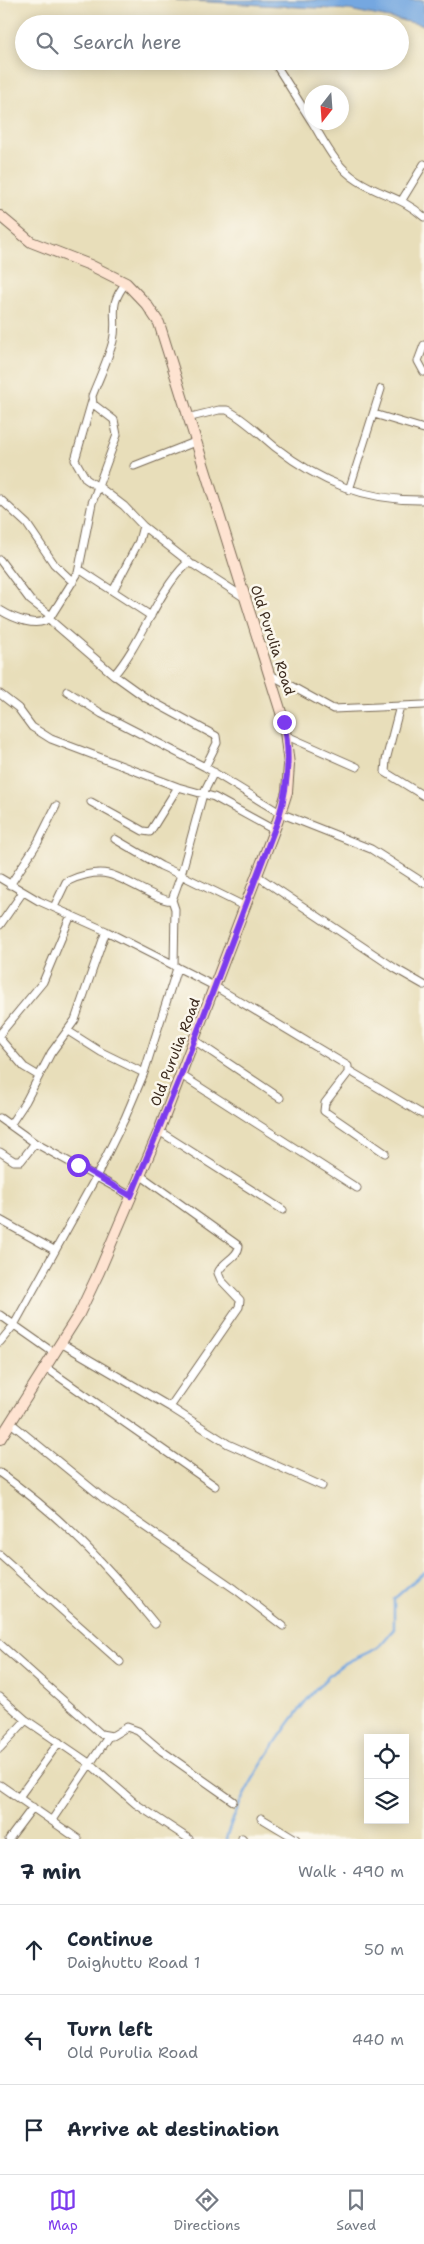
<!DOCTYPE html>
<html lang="en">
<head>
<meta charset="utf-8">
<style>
	:root { --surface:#fff; --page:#f2f2f3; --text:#1f2937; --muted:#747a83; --line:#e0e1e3; --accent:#7c3aed }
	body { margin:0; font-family:"Shantell Sans",sans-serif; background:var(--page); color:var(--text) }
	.controls { position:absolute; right:15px; bottom:15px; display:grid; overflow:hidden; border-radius:0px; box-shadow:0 2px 12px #0003 }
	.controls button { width:45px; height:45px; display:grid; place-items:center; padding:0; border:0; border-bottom:1px solid var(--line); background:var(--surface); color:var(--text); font:25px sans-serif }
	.compass { position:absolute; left:304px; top:85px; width:45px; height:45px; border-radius:50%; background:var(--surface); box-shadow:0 2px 12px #0003; rotate:197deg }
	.stop { position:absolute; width:15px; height:15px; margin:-11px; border:4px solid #7c3aed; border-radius:50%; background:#fff }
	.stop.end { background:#7c3aed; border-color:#fff; box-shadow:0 1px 5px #0008 }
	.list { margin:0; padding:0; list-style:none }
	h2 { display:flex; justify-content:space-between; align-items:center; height:65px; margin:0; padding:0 20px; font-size:21px }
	h2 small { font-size:16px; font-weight:400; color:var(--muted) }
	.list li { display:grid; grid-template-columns:32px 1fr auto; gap:15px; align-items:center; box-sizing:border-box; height:90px; padding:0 20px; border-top:1px solid var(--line) }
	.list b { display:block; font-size:19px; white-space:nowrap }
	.list p { margin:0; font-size:16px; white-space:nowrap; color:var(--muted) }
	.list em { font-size:16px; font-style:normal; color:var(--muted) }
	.icon { flex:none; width:28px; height:28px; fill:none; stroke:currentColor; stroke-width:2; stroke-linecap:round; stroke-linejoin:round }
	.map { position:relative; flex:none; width:424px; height:1839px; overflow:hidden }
	.search { position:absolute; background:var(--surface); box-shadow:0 2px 12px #0003; left:15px; right:15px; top:15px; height:55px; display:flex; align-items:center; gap:12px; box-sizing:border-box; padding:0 18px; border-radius:28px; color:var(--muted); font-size:19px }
	.sheet { height:335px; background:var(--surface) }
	nav { display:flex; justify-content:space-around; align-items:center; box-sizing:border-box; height:70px; border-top:1px solid var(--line); background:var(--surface); font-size:14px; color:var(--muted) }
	nav a { display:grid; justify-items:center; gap:2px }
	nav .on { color:var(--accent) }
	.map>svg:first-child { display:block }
	.water { fill:#75a7e0; stroke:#58687f }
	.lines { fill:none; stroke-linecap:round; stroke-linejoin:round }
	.stream { stroke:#75a7e0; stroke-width:2.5 }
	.street-casing { stroke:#786955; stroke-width:9 }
	.secondary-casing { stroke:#786955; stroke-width:12 }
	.street { stroke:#fff; stroke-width:7 }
	.secondary { stroke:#fee3d1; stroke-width:10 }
	.route { stroke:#7c3aed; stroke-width:6 }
	.labels { text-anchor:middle; stroke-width:5; stroke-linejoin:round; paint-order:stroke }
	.street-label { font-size:14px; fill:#3b2a1e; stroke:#fbf7ec }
</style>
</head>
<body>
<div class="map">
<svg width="424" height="1839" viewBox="0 0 424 1839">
	<rect width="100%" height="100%" fill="#fbf7ec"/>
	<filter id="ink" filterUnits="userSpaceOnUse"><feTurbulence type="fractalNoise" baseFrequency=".02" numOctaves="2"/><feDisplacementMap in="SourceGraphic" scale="10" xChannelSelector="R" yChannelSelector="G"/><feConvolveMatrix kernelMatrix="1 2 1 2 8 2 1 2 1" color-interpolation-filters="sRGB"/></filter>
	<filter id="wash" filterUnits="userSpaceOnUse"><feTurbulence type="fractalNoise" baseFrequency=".0096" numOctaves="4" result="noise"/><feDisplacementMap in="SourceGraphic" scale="20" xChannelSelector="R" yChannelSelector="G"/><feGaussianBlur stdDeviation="1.12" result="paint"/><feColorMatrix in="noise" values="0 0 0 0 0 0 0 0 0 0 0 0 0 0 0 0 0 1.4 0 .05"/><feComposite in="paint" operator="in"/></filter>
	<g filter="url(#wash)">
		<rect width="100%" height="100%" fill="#e8deba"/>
		<path class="water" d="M175,0H424V25L349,10Z"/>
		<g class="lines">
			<path class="stream" d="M226,1839C239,1791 300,1699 338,1668C349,1659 364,1656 376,1648C383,1644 388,1635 394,1629V1599L424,1572"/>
		</g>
	</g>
	<g filter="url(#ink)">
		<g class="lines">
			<g class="street-casing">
				<path id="street" d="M276,65L312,122
					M312,122C325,143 336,167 357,180C381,196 401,196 424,217
					M402,200L424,164
					M424,345L418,361L424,372
					M92,401L75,460L86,479L98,487
					M374,414L424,429
					M187,418L219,410H227C245,419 260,435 275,447C321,483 366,501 424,500
					M134,466L195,442
					M98,486L124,506L143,526L139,541L113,591
					M349,490L381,389
					M0,499L27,524L54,564L73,582
					M143,526L190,563
					M0,560L30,600L51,616
					M79,569L151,616
					M0,610C13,618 39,630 51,616L78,573L92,503L117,435L114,420L93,404L92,396C99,378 108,360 113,341C119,316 106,307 126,283
					M49,619L114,675L146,698L216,736L217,743L205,767
					M114,675C143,641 155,595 187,563L194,565L245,598
					M271,675L333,709L424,705
					M67,691L102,714L205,767L280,813L371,849L424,883
					M0,694L18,708L32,727L51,739L178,787L214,797L274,830
					M400,706L386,760L385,772L424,796
					M287,736L357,767
					M214,772L203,794L181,875L244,906
					M91,802L143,831L150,832L178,787
					M256,875L396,969L424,985
					M0,878L39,901L106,931L214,986L348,1066V1073L325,1103L324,1111L385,1153
					M10,885L38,842L56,806
					M54,907L66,882C78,876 95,871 108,874C124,877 163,904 172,900L181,875L161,866L115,839
					M0,925L23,892
					M68,1031L101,1052L144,1073
					M0,1034L43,982L71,915
					M0,1039L24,1067L39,1076
					M194,1040L280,1098
					M350,1071L422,1114
					M181,1075L357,1188
					M0,1118L35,1143L131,1196
					M10,1125L26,1101L51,1053L75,1020L106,931
					M159,1131L283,1210
					M0,1152L14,1161H21L35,1143
					M140,1175L239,1246C238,1258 222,1261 218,1273L221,1280L240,1300L239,1307L170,1407
					M0,1220L54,1250
					M0,1315L54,1353
					M0,1342L14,1325L96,1177L125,1118L144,1073L177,968L174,966L175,909L172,900
					M61,1343L170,1407L228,1444L322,1486
					M45,1367L215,1486
					M11,1423L103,1498L235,1589L283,1626
					M0,1473C61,1516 109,1567 155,1624
					M0,1555L120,1662
					M0,1644L101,1734L112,1736L127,1727L138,1731L162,1751L233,1801
					M0,1697L26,1720L89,1763L136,1804L189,1839
					M0,1748L26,1720
					M0,1785L78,1839
					M19,1797L59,1742
					M261,1818L296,1839
					M52,1820L108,1737
					M242,1838L243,1839
					M9,1839L33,1807"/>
			</g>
			<g class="secondary-casing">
				<path id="secondary" d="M0,216L31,242L90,265L126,283L147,305L159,323L284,722L289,765L287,792L278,820L159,1131L99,1272L79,1314L0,1439"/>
			</g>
			<use href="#street" class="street"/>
			<use href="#secondary" class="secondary"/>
		</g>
	</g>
	<g class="lines" filter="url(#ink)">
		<path class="route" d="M78,1165L131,1196L181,1075L278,820C288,787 291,756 284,722"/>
	</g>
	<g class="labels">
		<g class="street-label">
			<text transform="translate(273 640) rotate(72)" y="5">Old Purulia Road</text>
			<text transform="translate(175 1052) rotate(-69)" y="5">Old Purulia Road</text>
		</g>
	</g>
</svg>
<div class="controls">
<button><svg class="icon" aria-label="locate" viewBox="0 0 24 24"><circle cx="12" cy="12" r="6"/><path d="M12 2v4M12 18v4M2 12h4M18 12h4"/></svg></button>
<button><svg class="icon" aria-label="layers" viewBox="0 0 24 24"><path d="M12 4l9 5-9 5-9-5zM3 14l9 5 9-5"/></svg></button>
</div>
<svg class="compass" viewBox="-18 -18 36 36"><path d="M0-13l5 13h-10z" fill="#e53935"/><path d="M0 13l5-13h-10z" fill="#747a83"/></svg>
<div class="stop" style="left:78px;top:1165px"></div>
<div class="stop end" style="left:284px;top:722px"></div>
<div class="search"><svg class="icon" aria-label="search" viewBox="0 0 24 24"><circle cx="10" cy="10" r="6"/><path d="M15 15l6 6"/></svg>Search here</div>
</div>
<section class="sheet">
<h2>7 min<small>Walk · 490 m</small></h2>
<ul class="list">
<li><svg class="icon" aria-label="ahead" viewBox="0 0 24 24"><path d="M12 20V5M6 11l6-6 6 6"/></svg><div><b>Continue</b><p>Daighuttu Road 1</p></div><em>50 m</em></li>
<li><svg class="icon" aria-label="left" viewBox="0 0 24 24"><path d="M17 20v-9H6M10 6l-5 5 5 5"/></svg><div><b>Turn left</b><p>Old Purulia Road</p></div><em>440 m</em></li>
<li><svg class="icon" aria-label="arrive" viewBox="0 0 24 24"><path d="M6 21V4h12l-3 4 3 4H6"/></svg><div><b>Arrive at destination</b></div></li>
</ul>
</section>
<nav>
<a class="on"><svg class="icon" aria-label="map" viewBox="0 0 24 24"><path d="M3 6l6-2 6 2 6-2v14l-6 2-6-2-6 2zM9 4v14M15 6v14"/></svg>Map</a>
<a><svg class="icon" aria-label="directions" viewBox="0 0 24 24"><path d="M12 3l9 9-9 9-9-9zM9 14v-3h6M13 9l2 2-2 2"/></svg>Directions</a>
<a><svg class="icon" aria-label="saved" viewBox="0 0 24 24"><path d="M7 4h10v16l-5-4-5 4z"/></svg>Saved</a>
</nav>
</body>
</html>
